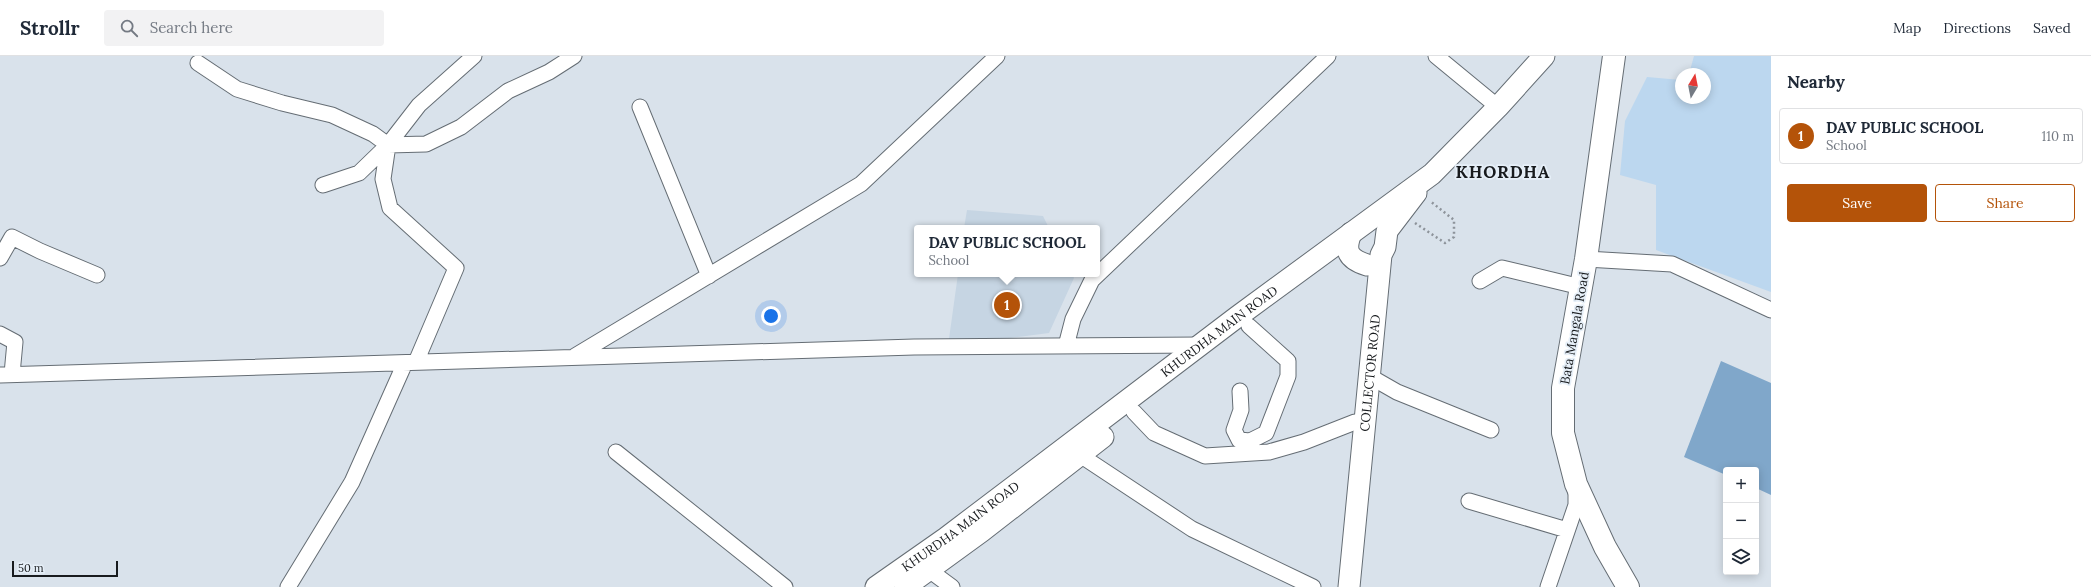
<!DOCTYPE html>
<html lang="en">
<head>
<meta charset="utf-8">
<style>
	:root { --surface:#fff; --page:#f2f2f3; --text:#1f2937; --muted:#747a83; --line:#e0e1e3; --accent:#b45309 }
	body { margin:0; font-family:Lora,serif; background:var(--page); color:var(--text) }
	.controls { position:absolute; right:12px; bottom:12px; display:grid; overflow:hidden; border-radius:4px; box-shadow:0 2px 10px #0003 }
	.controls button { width:36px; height:36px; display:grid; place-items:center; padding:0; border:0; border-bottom:1px solid var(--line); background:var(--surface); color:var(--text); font:20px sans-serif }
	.compass { position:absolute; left:1675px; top:12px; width:36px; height:36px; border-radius:50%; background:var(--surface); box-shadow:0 2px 10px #0003; rotate:10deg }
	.scale { position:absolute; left:12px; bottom:10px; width:106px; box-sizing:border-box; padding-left:4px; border:2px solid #181b1e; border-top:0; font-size:11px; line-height:14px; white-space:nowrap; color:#181b1e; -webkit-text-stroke:3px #e6eff8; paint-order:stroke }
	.you { position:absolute; left:771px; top:260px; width:14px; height:14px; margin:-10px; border:3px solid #fff; border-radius:50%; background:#1a73e8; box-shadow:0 0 0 6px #1a73e833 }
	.badge { display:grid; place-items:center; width:26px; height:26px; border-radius:50%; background:var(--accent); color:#fff; font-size:13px; font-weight:700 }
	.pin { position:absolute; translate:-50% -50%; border:2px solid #fff; box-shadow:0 1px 4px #0006 }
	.popup { position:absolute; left:914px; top:169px; width:186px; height:52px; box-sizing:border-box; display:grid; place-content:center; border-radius:4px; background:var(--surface); filter:drop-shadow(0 1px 3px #0005); font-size:13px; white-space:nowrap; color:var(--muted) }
	.popup b { font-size:15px; color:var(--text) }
	.popup::after { content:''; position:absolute; left:50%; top:100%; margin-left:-8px; border:8px solid transparent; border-top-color:var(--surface) }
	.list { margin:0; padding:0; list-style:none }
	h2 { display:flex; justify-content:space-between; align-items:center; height:52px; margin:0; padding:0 16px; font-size:17px }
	h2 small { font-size:13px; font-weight:400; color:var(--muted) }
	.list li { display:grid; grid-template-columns:26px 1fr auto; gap:12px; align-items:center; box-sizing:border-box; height:56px; margin:0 8px 8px; padding:0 8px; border:1px solid var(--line); border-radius:4px }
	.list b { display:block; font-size:15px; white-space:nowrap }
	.list p { margin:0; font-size:13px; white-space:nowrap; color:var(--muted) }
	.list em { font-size:13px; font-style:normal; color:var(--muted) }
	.actions { display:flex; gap:8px; padding:12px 16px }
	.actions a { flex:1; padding:9px 0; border:1px solid var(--accent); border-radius:4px; text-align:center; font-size:14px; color:var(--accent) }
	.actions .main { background:var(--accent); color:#fff }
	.icon { flex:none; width:22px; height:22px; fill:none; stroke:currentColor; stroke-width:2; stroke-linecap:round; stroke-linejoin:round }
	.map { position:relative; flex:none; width:1771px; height:531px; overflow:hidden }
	header { display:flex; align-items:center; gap:24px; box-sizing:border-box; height:56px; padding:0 20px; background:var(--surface); border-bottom:1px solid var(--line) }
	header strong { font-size:19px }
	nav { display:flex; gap:22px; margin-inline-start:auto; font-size:14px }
	.search { width:280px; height:36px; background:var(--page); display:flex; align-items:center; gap:10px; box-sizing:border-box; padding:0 14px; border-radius:4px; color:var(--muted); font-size:15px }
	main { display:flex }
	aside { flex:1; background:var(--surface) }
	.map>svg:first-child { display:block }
	.built { fill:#c6d5e3 }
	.green { fill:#bcd7ef }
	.water { fill:#80a7ca }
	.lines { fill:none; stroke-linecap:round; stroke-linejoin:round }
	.street-casing { stroke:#656d74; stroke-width:17 }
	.secondary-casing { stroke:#656d74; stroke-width:23 }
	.primary-casing { stroke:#656d74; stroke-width:24 }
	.path { stroke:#8d939a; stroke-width:2.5; stroke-dasharray:2 3; stroke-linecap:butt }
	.street { stroke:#fff; stroke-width:15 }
	.secondary { stroke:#fff; stroke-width:21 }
	.primary { stroke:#fff; stroke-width:22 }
	.labels { text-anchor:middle; stroke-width:3.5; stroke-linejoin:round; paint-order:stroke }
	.street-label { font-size:13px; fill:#181b1e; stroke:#e6eff8 }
	.district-label { font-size:17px; font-weight:bold; letter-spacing:1px; fill:#181b1e; stroke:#e6eff8 }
</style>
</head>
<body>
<header>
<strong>Strollr</strong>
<div class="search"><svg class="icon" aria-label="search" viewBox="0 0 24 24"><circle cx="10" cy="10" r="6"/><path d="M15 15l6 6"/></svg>Search here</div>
<nav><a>Map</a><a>Directions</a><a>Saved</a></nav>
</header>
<main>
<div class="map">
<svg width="1771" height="531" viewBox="0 0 1771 531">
	<rect width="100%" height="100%" fill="#d9e2eb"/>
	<path class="built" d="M967,154L1043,160L1049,172H964Z
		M958,218H1072L1074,222L1049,277L948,290Z"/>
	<path class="green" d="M1694,0H1771V236L1656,194V129L1620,119L1625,65L1647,21L1681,24V42H1705V18H1689Z"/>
	<path class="water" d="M1721,305L1771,327V439L1756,432V414H1726V419L1684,401Z"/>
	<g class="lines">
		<g class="street-casing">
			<path id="street" d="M1436,0L1498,51
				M198,7L237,33L282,47L332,59L373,78L388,89
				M640,51L709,220
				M323,129L359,117L388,89L426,88L461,71L508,35L549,16L574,0
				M0,202L12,181L40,195L97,219
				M1586,203L1672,208L1771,254
				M1480,225L1502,212L1581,231
				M0,278L15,286L12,318
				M1066,290L1073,263L1092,224L1328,0
				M575,300L861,128L997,0
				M416,306L456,212L390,152L383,123L388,89L419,49L474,0
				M0,319L914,291L1201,289
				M1369,320L1397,336L1491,374
				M1240,335L1241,354L1234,374L1239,384L1250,385L1266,377L1288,320V305L1249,270
				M1134,356L1154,377L1205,400L1269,396L1304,386L1355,366
				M616,396L785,531
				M1080,399L1192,473L1313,531
				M1469,445L1567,474
				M929,514L952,531
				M288,531L352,426L405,307
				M1548,531L1576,449V431"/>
		</g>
		<g class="secondary-casing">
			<g id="secondary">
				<path d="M1351,177C1344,195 1348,203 1367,209"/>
				<path id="s1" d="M876,531L946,482L1237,261L1432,118L1498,51L1544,0"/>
				<path d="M905,531L982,475L1103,381"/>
				<path id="s2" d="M1349,531L1381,199L1385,191L1387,175L1416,137"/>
			</g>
		</g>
		<g class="primary-casing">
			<path id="primary" d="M1614,0L1586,203L1563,332V377L1576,428L1605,491L1628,531"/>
		</g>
		<path class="path" d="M1415,167L1445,187L1454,181V164L1430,145"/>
		<use href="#street" class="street"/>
		<use href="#secondary" class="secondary"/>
		<use href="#primary" class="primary"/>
	</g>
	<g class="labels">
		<g class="street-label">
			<text transform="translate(1574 272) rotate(-80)" y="5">Bata Mangala Road</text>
			<text dy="5" stroke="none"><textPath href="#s1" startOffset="428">KHURDHA MAIN ROAD</textPath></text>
			<text dy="5" stroke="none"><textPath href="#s2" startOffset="215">COLLECTOR ROAD</textPath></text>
			<text dy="5" stroke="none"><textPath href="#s1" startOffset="104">KHURDHA MAIN ROAD</textPath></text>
		</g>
		<g class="district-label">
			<text x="1503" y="122">KHORDHA</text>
		</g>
	</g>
</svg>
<div class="controls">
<button>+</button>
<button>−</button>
<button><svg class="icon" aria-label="layers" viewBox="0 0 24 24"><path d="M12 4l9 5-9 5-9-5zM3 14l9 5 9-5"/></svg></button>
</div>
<svg class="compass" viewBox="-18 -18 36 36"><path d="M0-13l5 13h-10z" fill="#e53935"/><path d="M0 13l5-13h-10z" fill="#747a83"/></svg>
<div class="scale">50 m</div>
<div class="you"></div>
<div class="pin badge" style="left:1007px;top:249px">1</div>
<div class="popup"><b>DAV PUBLIC SCHOOL</b>School</div>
</div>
<aside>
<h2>Nearby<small></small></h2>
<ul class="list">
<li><span class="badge">1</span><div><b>DAV PUBLIC SCHOOL</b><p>School</p></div><em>110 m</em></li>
</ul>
<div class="actions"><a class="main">Save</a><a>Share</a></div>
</aside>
</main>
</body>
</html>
